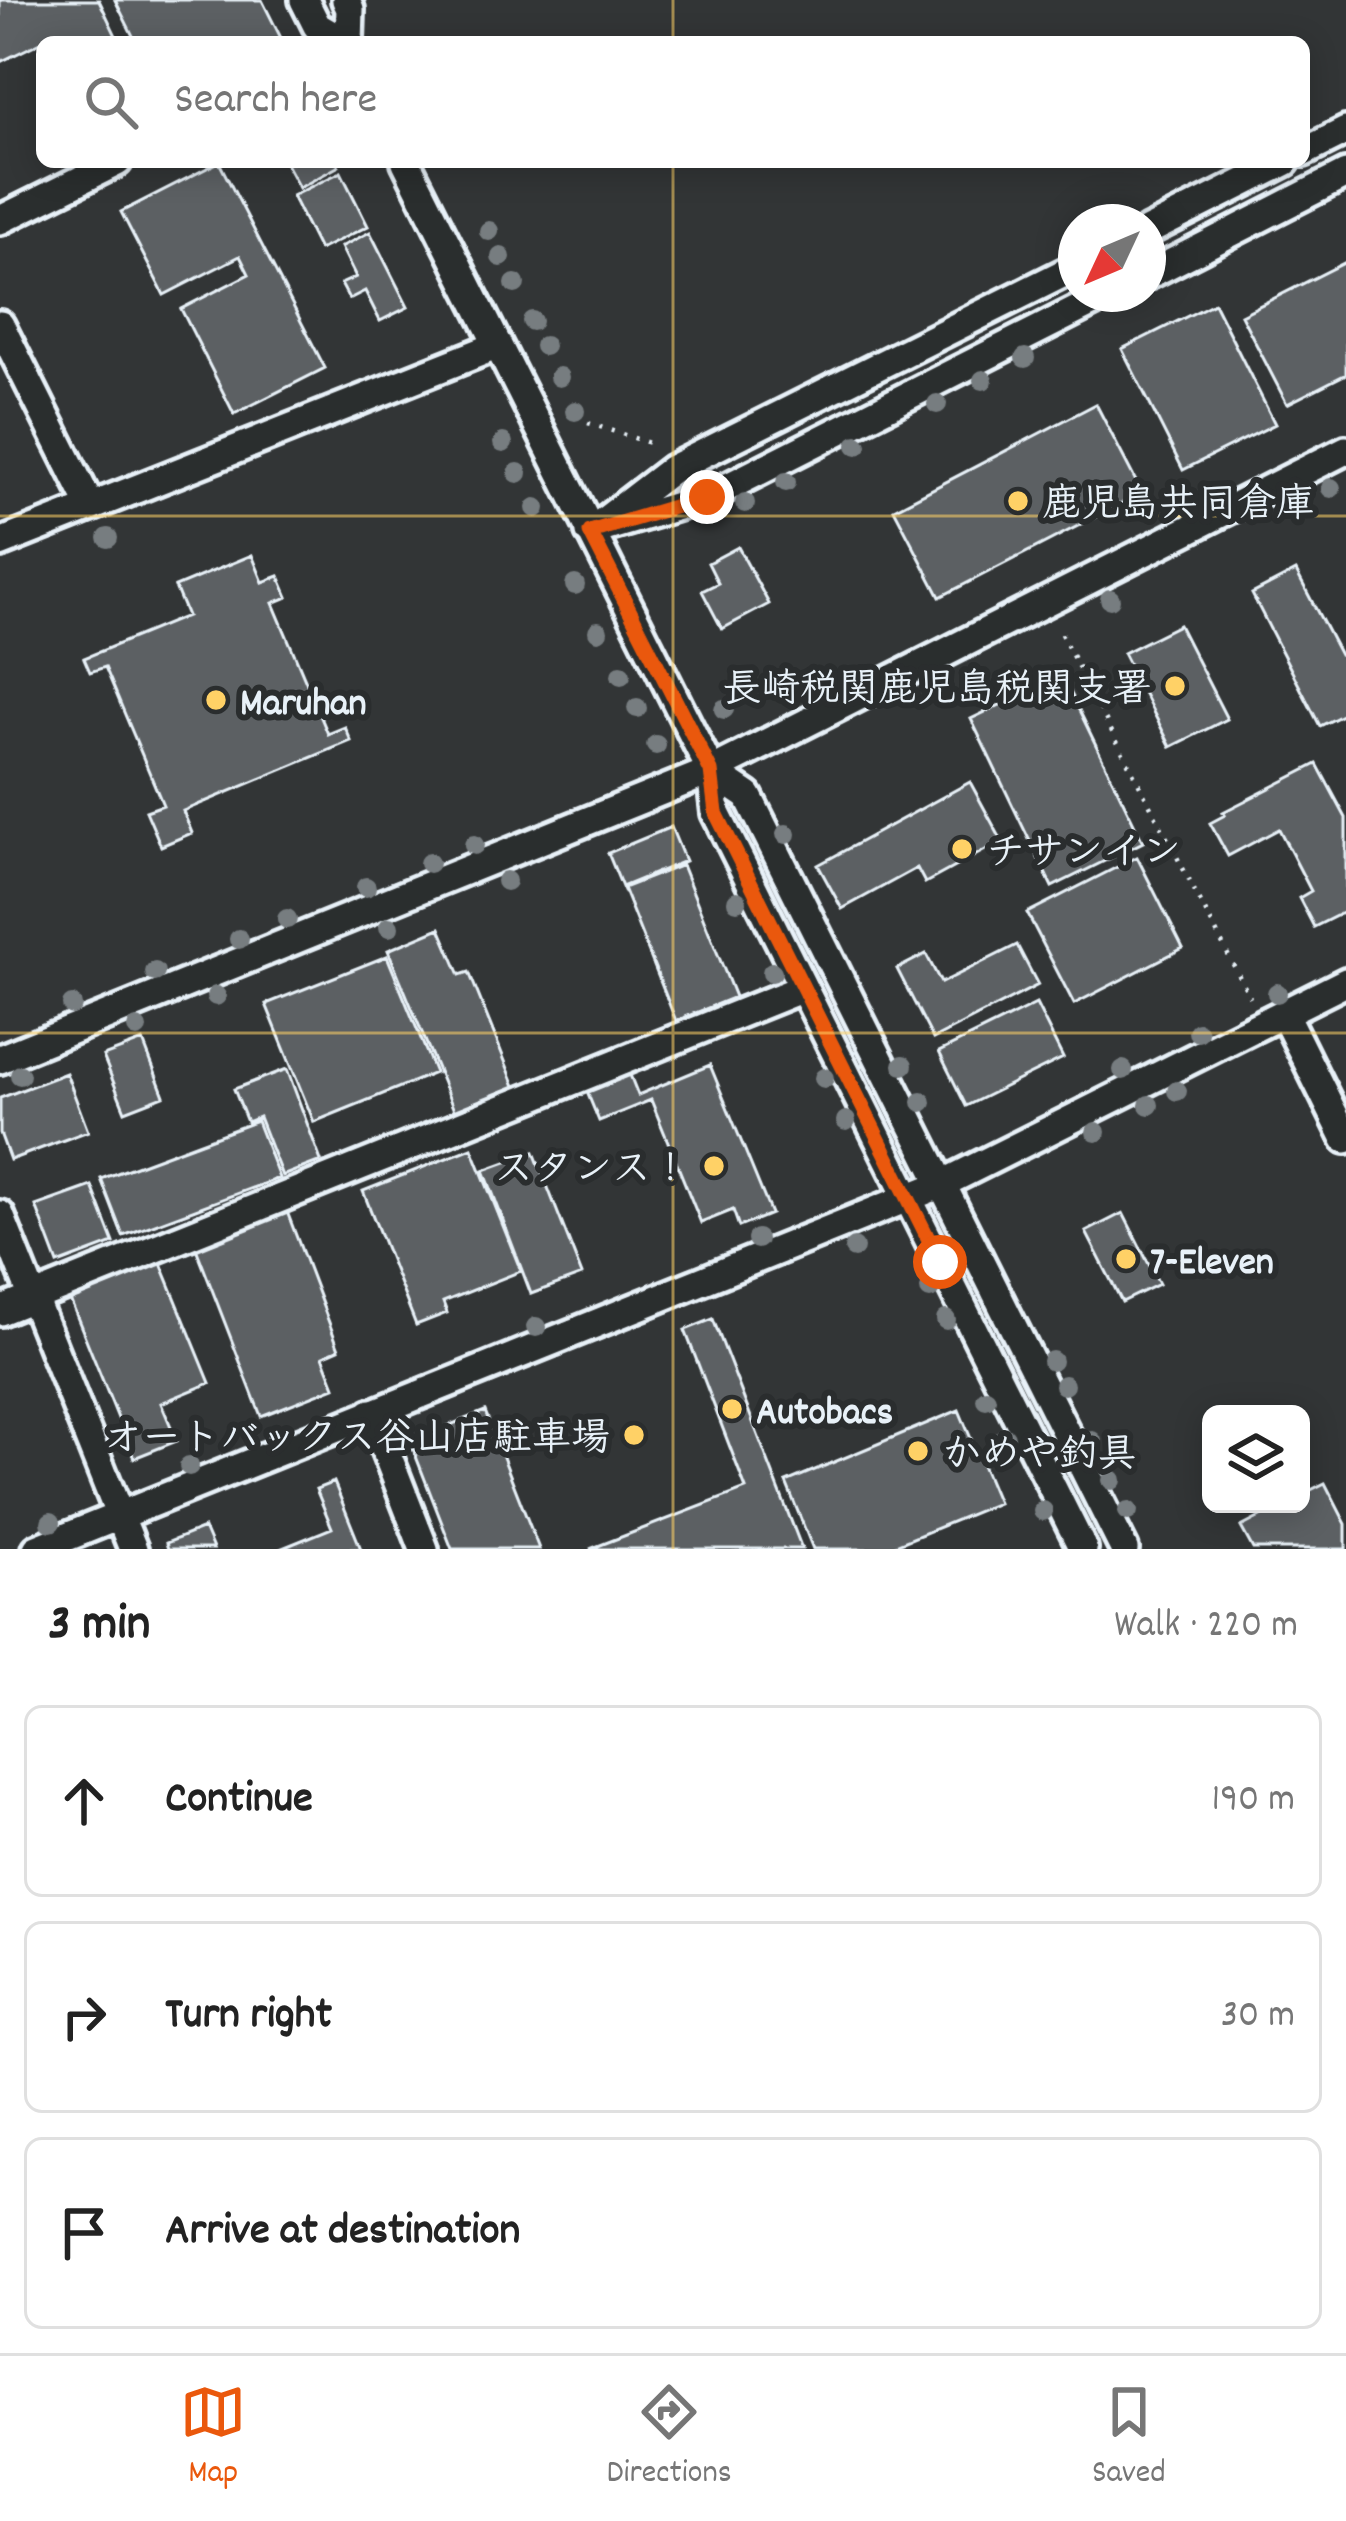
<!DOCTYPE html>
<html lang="en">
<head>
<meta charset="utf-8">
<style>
	:root { --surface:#fff; --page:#f2f2f2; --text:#222; --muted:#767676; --line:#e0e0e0; --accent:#ea580c }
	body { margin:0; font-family:Dekko,"Klee One",sans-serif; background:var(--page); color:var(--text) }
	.controls { position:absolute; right:36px; bottom:36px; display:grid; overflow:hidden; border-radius:18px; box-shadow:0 6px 30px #0003 }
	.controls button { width:108px; height:108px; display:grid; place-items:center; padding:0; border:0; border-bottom:3px solid var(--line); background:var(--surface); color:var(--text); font:60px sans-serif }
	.compass { position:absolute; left:1058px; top:204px; width:108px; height:108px; border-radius:50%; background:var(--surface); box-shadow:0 6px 30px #0003; rotate:226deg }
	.stop { position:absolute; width:36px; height:36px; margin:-27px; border:9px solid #ea580c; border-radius:50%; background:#fff }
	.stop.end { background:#ea580c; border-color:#fff; box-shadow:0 3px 12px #0008 }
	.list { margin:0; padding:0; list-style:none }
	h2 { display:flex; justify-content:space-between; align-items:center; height:156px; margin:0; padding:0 48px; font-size:51px }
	h2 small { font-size:39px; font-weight:400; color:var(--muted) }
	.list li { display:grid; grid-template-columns:78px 1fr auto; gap:36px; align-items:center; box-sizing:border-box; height:192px; margin:0 24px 24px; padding:0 24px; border:3px solid var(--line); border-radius:18px }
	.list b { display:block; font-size:45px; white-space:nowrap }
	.list em { font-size:39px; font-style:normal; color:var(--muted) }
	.icon { flex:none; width:66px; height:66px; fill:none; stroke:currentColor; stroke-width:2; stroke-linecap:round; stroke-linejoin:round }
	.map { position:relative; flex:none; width:1346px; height:1549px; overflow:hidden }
	.search { position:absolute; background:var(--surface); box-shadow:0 6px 30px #0003; left:36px; right:36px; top:36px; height:132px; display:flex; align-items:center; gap:30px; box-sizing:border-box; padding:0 42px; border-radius:18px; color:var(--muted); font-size:45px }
	.sheet { height:804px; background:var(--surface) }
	nav { display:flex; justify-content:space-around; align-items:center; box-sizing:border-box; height:168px; border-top:3px solid var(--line); background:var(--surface); font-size:33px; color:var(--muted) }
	nav a { display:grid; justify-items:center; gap:6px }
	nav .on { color:var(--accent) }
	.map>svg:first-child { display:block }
	.building { fill:#5c6063; stroke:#e8f1f8; stroke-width:3 }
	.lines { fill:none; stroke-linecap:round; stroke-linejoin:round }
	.minor-casing { stroke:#e8f1f8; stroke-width:36 }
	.path { stroke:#e8f1f8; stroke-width:4.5; stroke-dasharray:3 9; stroke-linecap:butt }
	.minor { stroke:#2a2d2e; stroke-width:27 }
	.tree { fill:#777d80 }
	.route { stroke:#ea580c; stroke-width:15 }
	.grid { fill:none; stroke:#ffd166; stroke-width:3; stroke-opacity:0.55 }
	.poi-dot { fill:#ffd166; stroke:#2a2d2e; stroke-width:4.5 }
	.labels { text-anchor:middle; stroke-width:12; stroke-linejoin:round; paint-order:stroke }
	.poi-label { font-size:39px; font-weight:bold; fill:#e8f1f8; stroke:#2a2d2e; text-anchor:start }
</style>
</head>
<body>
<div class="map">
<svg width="1346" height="1549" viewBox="0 0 1346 1549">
	<rect width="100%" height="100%" fill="#323536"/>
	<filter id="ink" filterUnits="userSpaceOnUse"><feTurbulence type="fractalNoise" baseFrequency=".00833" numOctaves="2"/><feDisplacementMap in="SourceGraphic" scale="24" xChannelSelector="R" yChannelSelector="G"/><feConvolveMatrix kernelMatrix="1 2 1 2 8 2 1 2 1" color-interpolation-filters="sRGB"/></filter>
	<g filter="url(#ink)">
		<path class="building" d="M0,0H99L119,42H48L47,39L0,62Z
			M115,0H262L283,42H136Z
			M219,162L325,368L234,414L181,309L249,274L240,256L164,295L121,212Z
			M285,162H336L339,166L299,188Z
			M341,172L368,226L319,250L292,196Z
			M370,232L408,307L380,321L365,291L349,299L341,284L356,277L341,247Z
			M1346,262V374L1287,404L1241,315Z
			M1214,303L1275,424L1183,470L1122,349Z
			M1096,404L1142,493L940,597L894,509Z
			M738,547L769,604L722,629L702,591L718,583L708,563Z
			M252,555L263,582L279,576L288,597L273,603L328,734L345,727L351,741L183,811L192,833L161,846L146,811L163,805L105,667L90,672L84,658L187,616L175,587Z
			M1296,571L1340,655L1346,652V713L1320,726L1252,594Z
			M1179,625L1227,719L1171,747L1123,653Z
			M1062,675L1143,842L1052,887L971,719Z
			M1317,764L1346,818V911L1314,927L1299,898L1311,891L1279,829L1228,856L1210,823L1225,815L1223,812Z
			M970,782L1002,841L925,883L917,868L842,909L818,865Z
			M671,827L685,861L622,887L608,853Z
			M1137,857L1183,948L1074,1004L1027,913Z
			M682,865L735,997L676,1021L623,888Z
			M440,928L460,975L469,972L517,1091L456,1115L388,950Z
			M1017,945L1038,985L933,1039L897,969L926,954L941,983Z
			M387,956L435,1073L314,1122L266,1004Z
			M1036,1004L1063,1058L966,1106L939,1052Z
			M143,1041L164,1096L125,1111L103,1056Z
			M710,1065L771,1214L739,1227L733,1210L701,1223L651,1100L599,1121L585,1087L628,1070L638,1095Z
			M287,1069L321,1161L282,1176L259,1117L247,1122L234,1089Z
			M66,1073L88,1131L10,1160L0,1133V1098Z
			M257,1121L279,1178L123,1236L101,1179Z
			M472,1148L521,1271L443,1302L447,1313L416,1325L363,1191Z
			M534,1152L582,1275L531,1294L484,1170Z
			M92,1186L114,1243L58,1264L36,1206Z
			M286,1209L339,1349L323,1356L335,1387L261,1416L194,1243Z
			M1123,1213L1159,1284L1122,1302L1086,1232Z
			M158,1256L210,1383L161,1403L177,1441L134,1458L67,1292Z
			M713,1319L802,1549H590L746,1489L685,1330Z
			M959,1410L998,1503L886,1549H813L786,1482Z
			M485,1411L539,1549H452L410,1441Z
			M334,1482L361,1549H280L332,1528L316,1489Z
			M1325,1483L1346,1524V1549H1253L1241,1527L1285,1504H1301V1495Z
			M204,1528L213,1549H168L166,1543Z"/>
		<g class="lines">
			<g class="minor-casing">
				<path id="minor" d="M304,0L317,26L344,42
					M346,0L350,9L349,42
					M1304,152L1346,131
					M406,162L711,771L716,813L1083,1549
					M0,220L117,162
					M1148,231L1285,162
					M1148,275L1346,174
					M0,325L91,507
					M603,522L672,469L1076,267
					M590,532L708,497L1109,294
					M0,543L496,346
					M711,771L748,796L1124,1549
					M1284,1014L1346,1139
					M0,1059L711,771L1346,450
					M0,1215L133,1549
					M0,1311L803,988
					M371,1413L424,1549
					M37,1549L942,1184L1346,982"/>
			</g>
			<path class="path" d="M588,423L655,445
				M1061,634L1250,997"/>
			<use href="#minor" class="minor"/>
		</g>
		<g class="tree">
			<circle cx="489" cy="231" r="10"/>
			<circle cx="501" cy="257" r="10"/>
			<circle cx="515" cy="284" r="10"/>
			<circle cx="532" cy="321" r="10"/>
			<circle cx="544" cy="346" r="10"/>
			<circle cx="1025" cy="358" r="10"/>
			<circle cx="559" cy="377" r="10"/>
			<circle cx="983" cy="380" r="10"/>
			<circle cx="937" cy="404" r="10"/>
			<circle cx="575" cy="411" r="10"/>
			<circle cx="503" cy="443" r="10"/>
			<circle cx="857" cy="445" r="10"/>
			<circle cx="518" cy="473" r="10"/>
			<circle cx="786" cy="482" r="10"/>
			<circle cx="1331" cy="488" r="10"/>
			<circle cx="745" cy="503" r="10"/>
			<circle cx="536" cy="508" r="10"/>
			<circle cx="108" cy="538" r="10"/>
			<circle cx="575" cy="585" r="10"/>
			<circle cx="1110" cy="599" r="10"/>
			<circle cx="598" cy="631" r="10"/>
			<circle cx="621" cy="675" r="10"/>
			<circle cx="637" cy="708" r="10"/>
			<circle cx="724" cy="709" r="10"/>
			<circle cx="656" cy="745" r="10"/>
			<circle cx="786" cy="834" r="10"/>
			<circle cx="474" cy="845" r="10"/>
			<circle cx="429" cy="863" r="10"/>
			<circle cx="506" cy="881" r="10"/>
			<circle cx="366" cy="887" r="10"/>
			<circle cx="737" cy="901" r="10"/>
			<circle cx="287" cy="919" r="10"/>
			<circle cx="389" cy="927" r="10"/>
			<circle cx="239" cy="939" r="10"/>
			<circle cx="155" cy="972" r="10"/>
			<circle cx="772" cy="972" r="10"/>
			<circle cx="1277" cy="993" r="10"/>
			<circle cx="216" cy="996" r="10"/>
			<circle cx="72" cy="1005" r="10"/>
			<circle cx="137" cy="1028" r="10"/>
			<circle cx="1198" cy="1032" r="10"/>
			<circle cx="903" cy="1065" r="10"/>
			<circle cx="1123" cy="1070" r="10"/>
			<circle cx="20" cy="1075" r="10"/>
			<circle cx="824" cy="1078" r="10"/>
			<circle cx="1177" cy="1091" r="10"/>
			<circle cx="922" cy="1102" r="10"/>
			<circle cx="1149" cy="1105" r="10"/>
			<circle cx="846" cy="1121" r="10"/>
			<circle cx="1096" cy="1132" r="10"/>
			<circle cx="757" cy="1239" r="10"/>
			<circle cx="854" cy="1248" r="10"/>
			<circle cx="930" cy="1289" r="10"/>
			<circle cx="946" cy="1320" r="10"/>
			<circle cx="536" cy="1327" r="10"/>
			<circle cx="1052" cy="1361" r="10"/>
			<circle cx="1064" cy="1385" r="10"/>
			<circle cx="986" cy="1399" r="10"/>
			<circle cx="1005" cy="1437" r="10"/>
			<circle cx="1092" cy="1441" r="10"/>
			<circle cx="189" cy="1466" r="10"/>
			<circle cx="1112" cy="1480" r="10"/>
			<circle cx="1043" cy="1511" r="10"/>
			<circle cx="1128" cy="1511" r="10"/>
			<circle cx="51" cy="1522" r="10"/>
		</g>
	</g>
	<g class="lines" filter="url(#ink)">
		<path class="route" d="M707,497L590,532L711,771L716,813L940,1262"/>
	</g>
	<path class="grid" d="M673,0V42M673,162V1549M0,516H1346M0,1033H1346"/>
	<g class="poi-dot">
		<circle cx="1018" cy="501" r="12"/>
		<circle cx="1175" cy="686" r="12"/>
		<circle cx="216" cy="700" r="12"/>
		<circle cx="962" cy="849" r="12"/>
		<circle cx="714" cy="1166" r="12"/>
		<circle cx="1126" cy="1259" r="12"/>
		<circle cx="732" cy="1409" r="12"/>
		<circle cx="634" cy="1435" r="12"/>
		<circle cx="918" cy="1451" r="12"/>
	</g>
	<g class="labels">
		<g class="poi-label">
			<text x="1042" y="515">鹿児島共同倉庫</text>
			<text x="1151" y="700" text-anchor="end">長崎税関鹿児島税関支署</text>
			<text x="240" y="714">Maruhan</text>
			<text x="986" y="863">チサンイン</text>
			<text x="690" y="1180" text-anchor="end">スタンス！</text>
			<text x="1150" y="1273">7-Eleven</text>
			<text x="756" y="1423">Autobacs</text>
			<text x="610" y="1449" text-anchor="end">オートバックス谷山店駐車場</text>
			<text x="942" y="1465">かめや釣具</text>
		</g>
	</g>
</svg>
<div class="controls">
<button><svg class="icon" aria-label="layers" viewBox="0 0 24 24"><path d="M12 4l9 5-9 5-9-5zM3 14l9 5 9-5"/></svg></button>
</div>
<svg class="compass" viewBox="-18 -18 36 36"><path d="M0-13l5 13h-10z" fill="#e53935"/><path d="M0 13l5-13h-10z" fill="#767676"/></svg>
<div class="stop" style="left:940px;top:1262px"></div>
<div class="stop end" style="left:707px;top:497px"></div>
<div class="search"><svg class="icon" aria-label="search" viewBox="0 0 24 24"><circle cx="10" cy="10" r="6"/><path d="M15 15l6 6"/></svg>Search here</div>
</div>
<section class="sheet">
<h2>3 min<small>Walk · 220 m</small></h2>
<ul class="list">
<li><svg class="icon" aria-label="ahead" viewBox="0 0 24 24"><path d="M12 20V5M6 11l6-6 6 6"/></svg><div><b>Continue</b></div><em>190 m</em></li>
<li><svg class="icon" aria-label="right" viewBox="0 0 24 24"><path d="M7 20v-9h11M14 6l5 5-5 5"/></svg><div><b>Turn right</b></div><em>30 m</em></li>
<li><svg class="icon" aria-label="arrive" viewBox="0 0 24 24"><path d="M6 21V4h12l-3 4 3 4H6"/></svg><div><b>Arrive at destination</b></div></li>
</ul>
</section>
<nav>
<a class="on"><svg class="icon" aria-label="map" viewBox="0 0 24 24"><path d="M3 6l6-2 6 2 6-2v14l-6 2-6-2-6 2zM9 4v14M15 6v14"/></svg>Map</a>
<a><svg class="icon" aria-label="directions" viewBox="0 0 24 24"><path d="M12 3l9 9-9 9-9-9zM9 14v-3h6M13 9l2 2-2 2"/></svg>Directions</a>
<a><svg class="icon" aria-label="saved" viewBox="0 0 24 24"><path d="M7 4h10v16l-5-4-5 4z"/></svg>Saved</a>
</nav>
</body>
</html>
